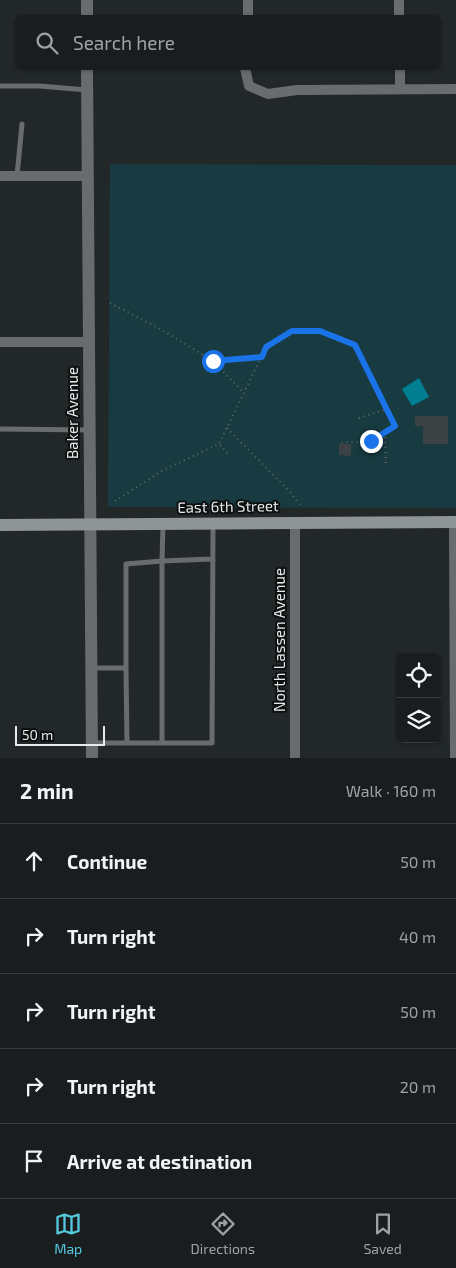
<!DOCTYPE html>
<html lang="en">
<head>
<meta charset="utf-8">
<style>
	:root { --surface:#1a1d1e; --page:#272a2b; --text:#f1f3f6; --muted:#9fa2a4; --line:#383b3c; --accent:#56c9e1 }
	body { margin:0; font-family:"Exo 2",sans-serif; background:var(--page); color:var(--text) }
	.controls { position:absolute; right:15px; bottom:15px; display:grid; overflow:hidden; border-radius:8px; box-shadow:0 1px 4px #0004 }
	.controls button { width:45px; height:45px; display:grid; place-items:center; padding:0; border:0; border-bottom:1px solid var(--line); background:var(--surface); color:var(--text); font:25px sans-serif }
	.scale { position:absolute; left:15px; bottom:12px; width:90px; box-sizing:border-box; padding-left:5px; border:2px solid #e7eaeb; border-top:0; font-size:14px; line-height:18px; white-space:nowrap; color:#e7eaeb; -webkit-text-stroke:4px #0d1010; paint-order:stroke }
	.stop { position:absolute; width:15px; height:15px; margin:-11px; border:4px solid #1a73e8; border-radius:50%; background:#fff }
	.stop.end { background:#1a73e8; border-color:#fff; box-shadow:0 1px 5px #0008 }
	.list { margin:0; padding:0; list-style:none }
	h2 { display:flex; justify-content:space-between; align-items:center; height:65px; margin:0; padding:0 20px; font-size:21px }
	h2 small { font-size:16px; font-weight:400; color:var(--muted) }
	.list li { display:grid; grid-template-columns:32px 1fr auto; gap:15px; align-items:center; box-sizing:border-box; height:75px; padding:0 20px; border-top:1px solid var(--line) }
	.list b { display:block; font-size:19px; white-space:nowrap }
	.list em { font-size:16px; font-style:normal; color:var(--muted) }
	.icon { flex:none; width:28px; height:28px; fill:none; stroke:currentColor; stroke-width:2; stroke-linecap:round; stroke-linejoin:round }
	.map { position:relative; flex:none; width:456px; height:758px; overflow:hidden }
	.search { position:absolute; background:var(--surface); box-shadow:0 1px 4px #0004; left:15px; right:15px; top:15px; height:55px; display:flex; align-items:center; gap:12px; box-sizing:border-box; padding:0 18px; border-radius:8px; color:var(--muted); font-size:19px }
	.sheet { height:440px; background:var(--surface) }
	nav { display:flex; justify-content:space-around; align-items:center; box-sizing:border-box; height:70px; border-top:1px solid var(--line); background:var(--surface); font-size:14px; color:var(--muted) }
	nav a { display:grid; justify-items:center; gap:2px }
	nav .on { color:var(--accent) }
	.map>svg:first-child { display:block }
	.green { fill:#183a41 }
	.water { fill:#007f93 }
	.building { fill:#3c4143 }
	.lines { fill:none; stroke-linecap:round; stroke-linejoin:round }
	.path { stroke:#646869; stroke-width:2; stroke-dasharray:1 4; stroke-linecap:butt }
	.service { stroke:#696c6d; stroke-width:5 }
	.minor { stroke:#696c6d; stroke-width:10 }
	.tertiary { stroke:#696c6d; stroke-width:12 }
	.secondary { stroke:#8f9495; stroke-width:12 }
	.route { stroke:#1a73e8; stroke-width:6 }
	.labels { text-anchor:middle; stroke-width:4; stroke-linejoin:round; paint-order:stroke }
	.street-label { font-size:15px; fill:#e7eaeb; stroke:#0d1010 }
</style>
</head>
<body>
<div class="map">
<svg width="456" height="758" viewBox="0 0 456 758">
	<rect width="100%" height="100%" fill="#222728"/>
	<path class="green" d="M110,164L456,165V508L108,507Z"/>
	<path class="water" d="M419,378L429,397L412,406L402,389Z"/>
	<path class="building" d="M415,416H448V444H423V426H415Z
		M339,444H351V456L339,455Z"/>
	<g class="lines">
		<path class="path" d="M110,303L162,330L213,361L262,357
			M213,361L244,393
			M359,418L387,409
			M227,428L290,492L300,505
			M385,432L386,467
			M371,441L385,443
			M220,445L228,454
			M115,501L163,470L219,444L266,347L292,331H320L355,345L395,426L371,441L338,443"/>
		<path class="service" d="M0,86H40L87,90
			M17,176L22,124
			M0,429L89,430
			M92,668H126L127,743
			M126,668V564L162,561L163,525
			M93,743H212L213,525
			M162,743V561L212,559"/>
		<path class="minor" d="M399,0V18
			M248,18V0
			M245,68L249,86L268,94L297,90L456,89
			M400,68V89
			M0,176H88
			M0,342H89
			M295,522V758
			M454,522L455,758"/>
		<path class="tertiary" d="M87,0V18
			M87,68L92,758"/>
		<path class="secondary" d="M0,525C152,525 304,522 456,522"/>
	</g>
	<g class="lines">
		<path class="route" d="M213,361L262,357L266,347L292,331H320L355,345L395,426L371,441"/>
	</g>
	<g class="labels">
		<g class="street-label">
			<text transform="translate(73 413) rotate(-90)" y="5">Baker Avenue</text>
			<text transform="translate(228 507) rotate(-1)" y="5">East 6th Street</text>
			<text transform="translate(280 640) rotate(-90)" y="5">North Lassen Avenue</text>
		</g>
	</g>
</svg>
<div class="controls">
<button><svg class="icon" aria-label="locate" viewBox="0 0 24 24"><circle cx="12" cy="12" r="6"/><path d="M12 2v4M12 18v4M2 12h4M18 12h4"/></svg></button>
<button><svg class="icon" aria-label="layers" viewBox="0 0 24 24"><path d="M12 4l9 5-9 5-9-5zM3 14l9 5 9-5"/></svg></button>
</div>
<div class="scale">50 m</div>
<div class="stop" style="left:213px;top:361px"></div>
<div class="stop end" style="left:371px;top:441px"></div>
<div class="search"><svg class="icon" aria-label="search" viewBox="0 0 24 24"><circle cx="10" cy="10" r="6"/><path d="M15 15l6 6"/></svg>Search here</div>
</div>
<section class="sheet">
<h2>2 min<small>Walk · 160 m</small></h2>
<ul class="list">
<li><svg class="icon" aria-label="ahead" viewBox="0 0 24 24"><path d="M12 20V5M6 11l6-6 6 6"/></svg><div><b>Continue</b></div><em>50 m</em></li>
<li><svg class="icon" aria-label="right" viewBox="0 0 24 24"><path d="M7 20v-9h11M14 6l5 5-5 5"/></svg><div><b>Turn right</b></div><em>40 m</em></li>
<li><svg class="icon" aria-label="right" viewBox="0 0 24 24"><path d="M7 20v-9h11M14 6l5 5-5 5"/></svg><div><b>Turn right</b></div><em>50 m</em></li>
<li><svg class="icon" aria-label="right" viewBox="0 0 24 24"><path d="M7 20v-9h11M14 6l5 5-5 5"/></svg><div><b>Turn right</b></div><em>20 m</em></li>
<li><svg class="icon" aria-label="arrive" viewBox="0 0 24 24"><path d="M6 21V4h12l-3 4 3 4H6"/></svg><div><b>Arrive at destination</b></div></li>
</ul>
</section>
<nav>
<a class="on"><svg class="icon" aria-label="map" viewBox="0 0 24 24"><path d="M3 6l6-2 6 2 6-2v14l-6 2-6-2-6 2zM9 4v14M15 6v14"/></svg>Map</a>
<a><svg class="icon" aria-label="directions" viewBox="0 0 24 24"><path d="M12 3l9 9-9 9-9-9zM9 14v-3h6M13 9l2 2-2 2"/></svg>Directions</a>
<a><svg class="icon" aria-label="saved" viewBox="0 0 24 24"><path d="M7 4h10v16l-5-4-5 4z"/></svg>Saved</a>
</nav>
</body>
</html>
